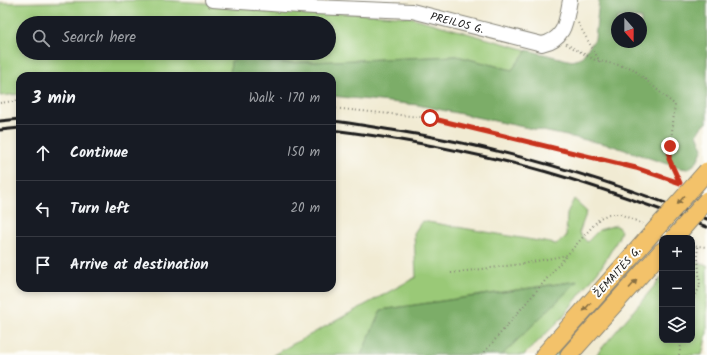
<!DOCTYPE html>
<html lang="en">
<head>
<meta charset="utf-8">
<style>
	:root { --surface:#171b24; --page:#242831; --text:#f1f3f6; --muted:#9ea1a6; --line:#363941 }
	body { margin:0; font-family:Kalam,sans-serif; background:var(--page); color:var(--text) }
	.controls { position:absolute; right:12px; bottom:12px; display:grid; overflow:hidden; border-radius:8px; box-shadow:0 2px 6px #0003 }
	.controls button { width:36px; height:36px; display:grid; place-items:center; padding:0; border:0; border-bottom:1px solid var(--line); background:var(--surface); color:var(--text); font:20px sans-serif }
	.compass { position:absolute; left:611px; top:12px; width:36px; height:36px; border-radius:50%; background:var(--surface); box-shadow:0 2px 6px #0003; rotate:159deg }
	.stop { position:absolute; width:12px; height:12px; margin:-9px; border:3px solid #c8321e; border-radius:50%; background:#fff }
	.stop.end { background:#c8321e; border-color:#fff; box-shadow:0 1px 4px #0008 }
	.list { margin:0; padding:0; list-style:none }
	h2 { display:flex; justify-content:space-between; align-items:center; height:52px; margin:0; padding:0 16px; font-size:17px }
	h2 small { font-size:13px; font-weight:400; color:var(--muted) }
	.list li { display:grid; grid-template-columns:26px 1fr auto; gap:12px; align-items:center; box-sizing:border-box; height:56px; padding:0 16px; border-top:1px solid var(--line) }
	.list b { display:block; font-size:15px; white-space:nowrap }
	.list em { font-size:13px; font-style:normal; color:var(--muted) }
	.icon { flex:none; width:22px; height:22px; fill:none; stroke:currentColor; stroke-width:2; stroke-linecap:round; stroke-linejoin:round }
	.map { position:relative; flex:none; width:707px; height:355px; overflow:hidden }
	.search { position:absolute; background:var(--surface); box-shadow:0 2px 6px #0003; left:16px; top:16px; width:320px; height:44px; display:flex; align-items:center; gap:10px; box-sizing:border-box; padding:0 14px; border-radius:22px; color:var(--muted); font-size:15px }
	.panel { position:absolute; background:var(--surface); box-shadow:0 2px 6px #0003; left:16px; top:72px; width:320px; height:220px; border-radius:12px }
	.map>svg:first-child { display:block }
	.green { fill:#9ac977; stroke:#5b724a; fill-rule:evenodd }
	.forest { fill:#7bad68; stroke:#4c6442; fill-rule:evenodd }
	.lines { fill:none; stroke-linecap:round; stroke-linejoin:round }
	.minor-casing { stroke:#868478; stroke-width:16 }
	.major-casing { stroke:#868478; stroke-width:19 }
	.path { stroke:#868478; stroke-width:2; stroke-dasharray:1 3; stroke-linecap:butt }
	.minor { stroke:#fff; stroke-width:14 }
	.major { stroke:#f3c26a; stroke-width:17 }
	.rail { stroke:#1c1c1c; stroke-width:3 }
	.major-bridge-casing { stroke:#868478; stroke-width:19; stroke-linecap:butt }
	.major-bridge { stroke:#f3c26a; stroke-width:17 }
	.oneway { fill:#886f43 }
	.route { stroke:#c8321e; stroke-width:5 }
	.labels { text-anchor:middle; stroke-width:4; stroke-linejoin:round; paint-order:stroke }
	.street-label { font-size:11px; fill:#1c1c1c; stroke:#fdfcf7 }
</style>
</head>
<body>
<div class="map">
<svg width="707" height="355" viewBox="0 0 707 355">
	<rect width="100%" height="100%" fill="#fdfcf7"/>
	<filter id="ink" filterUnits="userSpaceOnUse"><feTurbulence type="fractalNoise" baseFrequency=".025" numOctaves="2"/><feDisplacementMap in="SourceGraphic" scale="8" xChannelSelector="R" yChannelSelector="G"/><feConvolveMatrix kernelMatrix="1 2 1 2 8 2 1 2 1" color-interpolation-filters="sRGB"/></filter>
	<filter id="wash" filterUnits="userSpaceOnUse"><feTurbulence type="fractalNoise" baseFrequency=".012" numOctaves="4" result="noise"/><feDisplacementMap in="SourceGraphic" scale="16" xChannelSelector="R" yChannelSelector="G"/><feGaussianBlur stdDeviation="0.9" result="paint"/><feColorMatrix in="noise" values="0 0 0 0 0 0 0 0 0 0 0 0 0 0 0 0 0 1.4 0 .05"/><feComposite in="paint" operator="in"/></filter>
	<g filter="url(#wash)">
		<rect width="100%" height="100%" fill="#f1ebd3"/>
		<path class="green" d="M162,0L410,17L527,50L512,70L457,56L284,63L243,58L237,59L230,72V76H20V94L0,96V3ZM23,23H329V53H23Z
			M574,199L587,211L579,233L587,242L599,230L616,225L621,231L618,239L602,266L561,319L524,355H502L577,281L381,310L361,355H273L416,277L414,233L422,221L556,244L566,237L567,213Z
			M692,260L707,265V332L702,355H596L662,277V340H692Z
			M582,323L585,326L560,355H553Z"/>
		<path class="forest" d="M599,0H707V123L702,126L697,134L703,149L696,163L688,169L679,168L610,145L418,105L332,96V76H230L231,61L237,59L243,58L284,63L457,56L512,70L527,50L572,61L581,58L595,39ZM617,18H641V42H617Z
			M578,281L502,355H361L381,310Z"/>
	</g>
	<g filter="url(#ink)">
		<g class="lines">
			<g class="minor-casing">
				<g id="minor">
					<path id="s1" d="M212,0L314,7L412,11L542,44C566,39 566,20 570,0"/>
				</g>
			</g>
			<g class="major-casing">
				<path id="major" d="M544,355L631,257
					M569,355L662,251"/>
			</g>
			<path class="path" d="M578,23L600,62
				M566,44L595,60L632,68L675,105L669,159L680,182
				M0,103L20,100
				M332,108L430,118L635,168L679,183
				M692,244L697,246L707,247
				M451,273L522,264L567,255L600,218L609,214H620L643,224
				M655,278L662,283
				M692,302L700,286L697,246
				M482,355L566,256
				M679,355L682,340"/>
			<use href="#minor" class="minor"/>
			<use href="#major" class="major"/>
			<path class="rail" d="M0,121L20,119
				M332,121C352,123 372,127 392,130C501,147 605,178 707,219
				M0,130L20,128
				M332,130C398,138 464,151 529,167C589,183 649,205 707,227"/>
			<g class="major-bridge-casing">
				<path id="major-bridge" d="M674,238L707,200
					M631,257L707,171"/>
			</g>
			<use href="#major-bridge" class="major-bridge"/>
		</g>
		<defs><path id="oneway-solid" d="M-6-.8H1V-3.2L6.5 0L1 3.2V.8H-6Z"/></defs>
		<g class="oneway">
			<use href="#oneway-solid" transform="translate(681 200) rotate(131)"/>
			<use href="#oneway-solid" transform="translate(633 284) rotate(-48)"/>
			<use href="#oneway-solid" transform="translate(587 307) rotate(132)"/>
		</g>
	</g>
	<g class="lines" filter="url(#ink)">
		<path class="route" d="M430,118L636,168L680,183L669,159L670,146"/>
	</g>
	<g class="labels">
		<g class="street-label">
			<text dy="4" stroke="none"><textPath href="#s1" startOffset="247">PREILOS G.</textPath></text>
			<text transform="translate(617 272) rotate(-48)" y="4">ŽEMAITĖS G.</text>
		</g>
	</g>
</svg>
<div class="controls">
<button>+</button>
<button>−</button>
<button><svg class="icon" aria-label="layers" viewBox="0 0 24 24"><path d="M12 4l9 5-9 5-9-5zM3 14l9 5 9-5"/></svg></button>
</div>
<svg class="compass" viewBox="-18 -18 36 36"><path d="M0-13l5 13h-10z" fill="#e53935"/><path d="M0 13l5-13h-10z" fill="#9ea1a6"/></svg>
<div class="stop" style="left:430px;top:118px"></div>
<div class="stop end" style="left:670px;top:146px"></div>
<div class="search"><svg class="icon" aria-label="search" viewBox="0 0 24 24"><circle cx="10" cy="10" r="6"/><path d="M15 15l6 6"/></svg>Search here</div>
<section class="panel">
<h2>3 min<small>Walk · 170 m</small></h2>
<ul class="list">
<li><svg class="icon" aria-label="ahead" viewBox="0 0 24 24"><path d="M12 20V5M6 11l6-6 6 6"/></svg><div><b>Continue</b></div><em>150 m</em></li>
<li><svg class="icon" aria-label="left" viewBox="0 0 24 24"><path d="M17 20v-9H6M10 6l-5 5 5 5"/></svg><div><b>Turn left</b></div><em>20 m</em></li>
<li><svg class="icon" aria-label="arrive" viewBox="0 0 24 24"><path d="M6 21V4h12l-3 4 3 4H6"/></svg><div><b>Arrive at destination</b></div></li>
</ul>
</section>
</div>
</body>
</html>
